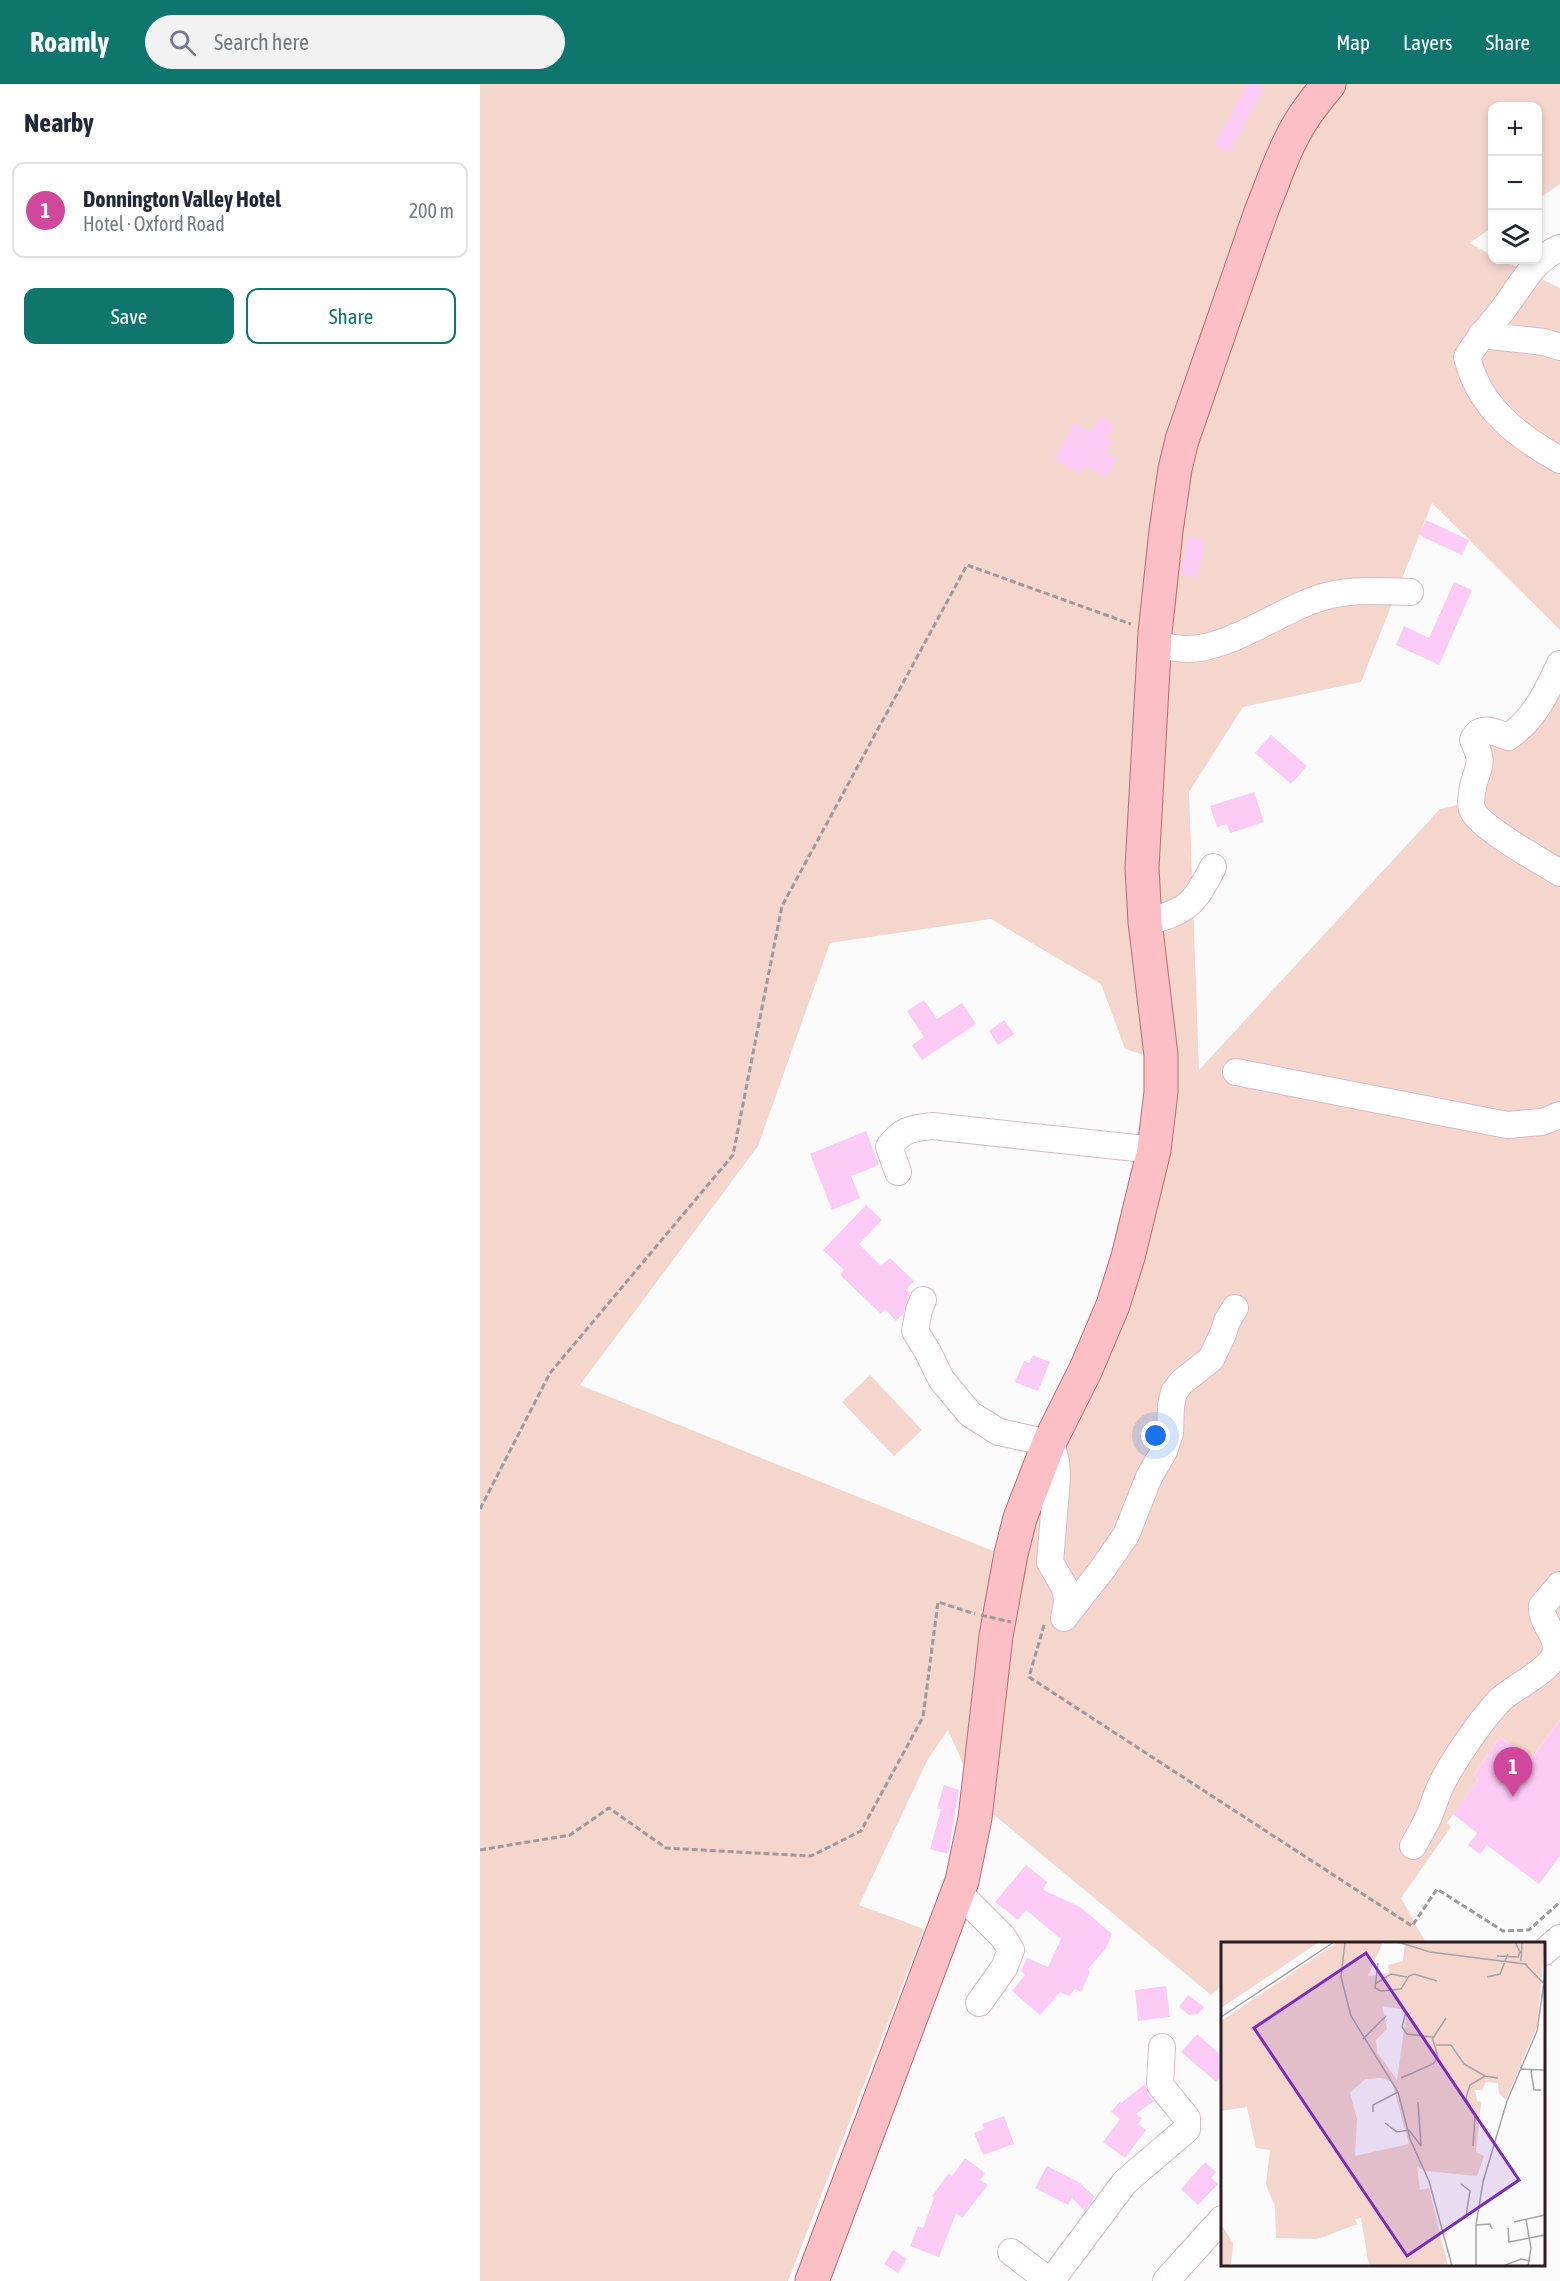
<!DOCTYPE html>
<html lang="en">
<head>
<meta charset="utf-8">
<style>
	:root { --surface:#fff; --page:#f2f2f3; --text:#1f2937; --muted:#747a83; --line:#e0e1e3; --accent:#0f766e }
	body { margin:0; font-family:"Asap Condensed",sans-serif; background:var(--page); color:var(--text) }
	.controls { position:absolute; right:18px; top:18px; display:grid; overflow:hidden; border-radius:12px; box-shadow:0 3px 9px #0003 }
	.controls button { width:54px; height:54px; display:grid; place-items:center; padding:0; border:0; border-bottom:2px solid var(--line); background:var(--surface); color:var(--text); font:30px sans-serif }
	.you { position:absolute; left:676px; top:1352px; width:21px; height:21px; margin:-15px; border:4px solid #fff; border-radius:50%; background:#1a73e8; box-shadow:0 0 0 9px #1a73e833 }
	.badge { display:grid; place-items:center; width:39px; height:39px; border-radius:50%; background:var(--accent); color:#fff; font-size:20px; font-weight:700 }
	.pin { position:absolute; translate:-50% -50px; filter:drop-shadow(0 2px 3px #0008) }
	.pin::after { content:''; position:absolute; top:32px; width:21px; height:18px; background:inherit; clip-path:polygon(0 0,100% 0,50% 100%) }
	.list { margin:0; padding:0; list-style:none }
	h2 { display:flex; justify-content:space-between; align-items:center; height:78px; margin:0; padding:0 24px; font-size:26px }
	h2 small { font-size:20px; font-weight:400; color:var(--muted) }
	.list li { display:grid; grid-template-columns:39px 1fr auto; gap:18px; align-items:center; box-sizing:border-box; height:96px; margin:0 12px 12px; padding:0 12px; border:2px solid var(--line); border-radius:12px }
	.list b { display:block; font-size:22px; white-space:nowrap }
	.list p { margin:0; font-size:20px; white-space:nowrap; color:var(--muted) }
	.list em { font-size:20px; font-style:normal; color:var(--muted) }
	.actions { display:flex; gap:12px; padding:18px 24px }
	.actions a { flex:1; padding:14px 0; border:2px solid var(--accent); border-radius:12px; text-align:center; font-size:21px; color:var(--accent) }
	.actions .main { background:var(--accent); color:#fff }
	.icon { flex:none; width:33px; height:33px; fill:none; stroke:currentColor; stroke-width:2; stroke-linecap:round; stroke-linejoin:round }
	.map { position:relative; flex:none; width:1080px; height:2197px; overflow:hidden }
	header { display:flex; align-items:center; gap:36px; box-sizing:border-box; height:84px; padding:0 30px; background:var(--accent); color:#fff }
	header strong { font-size:28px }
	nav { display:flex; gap:33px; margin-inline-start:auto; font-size:21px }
	.search { width:420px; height:54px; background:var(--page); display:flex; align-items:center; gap:15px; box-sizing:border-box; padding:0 21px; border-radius:33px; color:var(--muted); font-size:22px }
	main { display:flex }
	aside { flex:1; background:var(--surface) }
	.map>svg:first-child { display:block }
	.green { fill:#f5d6cd; fill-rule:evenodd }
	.building { fill:#fbcbf6 }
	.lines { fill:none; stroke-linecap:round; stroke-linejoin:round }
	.minor-casing { stroke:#dab8c6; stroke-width:28 }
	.major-casing { stroke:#b26b74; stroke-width:35 }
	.path { stroke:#9f999c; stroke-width:3; stroke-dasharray:6 3; stroke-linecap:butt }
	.minor { stroke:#fff; stroke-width:26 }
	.major { stroke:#fdbfc6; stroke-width:33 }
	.path-bridge { stroke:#9f999c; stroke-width:3; stroke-dasharray:6 3; stroke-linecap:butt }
	.inset-road { fill:none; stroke:#a7a2a5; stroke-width:1.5 }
	.view { fill:#7b2cbf; fill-opacity:0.15; stroke:#7b2cbf; stroke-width:3 }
	.inset-edge { fill:none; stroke:#2a1d23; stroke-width:3 }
</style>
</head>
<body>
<header>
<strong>Roamly</strong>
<div class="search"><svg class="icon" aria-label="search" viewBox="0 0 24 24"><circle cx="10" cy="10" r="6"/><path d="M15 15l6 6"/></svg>Search here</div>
<nav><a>Map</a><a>Layers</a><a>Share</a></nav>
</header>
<main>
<aside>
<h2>Nearby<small></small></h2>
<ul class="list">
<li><span class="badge" style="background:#d1479c">1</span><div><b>Donnington Valley Hotel</b><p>Hotel · Oxford Road</p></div><em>200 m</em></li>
</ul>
<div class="actions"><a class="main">Save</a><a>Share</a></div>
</aside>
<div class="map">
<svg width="1080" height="2197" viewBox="0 0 1080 2197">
	<rect width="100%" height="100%" fill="#fbfbfb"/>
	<path class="green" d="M0,0H1080V100L1058,115V22H1012V144L989,159L1012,171V176H1022L1080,204V546L952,419L881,598L763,623L709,708L719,986L960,725L990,718L997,672L1080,585V1636L1051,1675L1020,1653L994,1691L998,1696L967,1739L971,1743L921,1814L946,1859L742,1860V1901L731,1911L501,1720L468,1646L448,1675L379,1821L444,1845L308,2197H0ZM511,835L621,900L645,965L681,976L606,1285L531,1470L502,1558L513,1467L100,1301L278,1062L350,859Z
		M390,1291L442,1346L414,1372L362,1318Z"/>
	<path class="building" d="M767,0H776L784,4L749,69L734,61Z
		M620,332L634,340L627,354L632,357L625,369L637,375L627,393L605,382L600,390L574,376L594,339L611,348Z
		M946,436L989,456L982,471L939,451Z
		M709,453L726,457L716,494L700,490Z
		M974,498L992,506L959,581L916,561L924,542L949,554Z
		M791,651L827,682L811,700L775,669Z
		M774,708L784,738L750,749L747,740L737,743L730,722Z
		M444,916L457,935L482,919L496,940L442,976L432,961L444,953L427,927Z
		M524,936L534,950L518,961L509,947Z
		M386,1047L399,1081L371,1092L380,1114L352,1126L330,1070Z
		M386,1121L402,1136L379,1160L401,1182L410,1174L434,1197L426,1206L430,1209L423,1230L416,1237L405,1225L401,1230L360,1191L364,1186L343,1166Z
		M553,1271L570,1278L558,1307L535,1298L544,1277L549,1279Z
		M1080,1636V1772L1059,1800L1007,1761L1000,1770L988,1761L997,1749L973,1730L998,1696L994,1691L1020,1653L1051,1675Z
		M464,1701L479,1706L468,1770L450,1765L461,1725L457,1724Z
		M546,1781L567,1798L563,1806L600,1823L632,1850L626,1864L608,1885L610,1888L601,1908L595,1905L589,1912L580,1908L560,1931L532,1907L545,1891L541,1887L547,1874L568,1883L581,1855L546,1826L538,1836L515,1818Z
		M686,1902L690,1933L658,1937L655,1906Z
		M708,1911L724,1923L718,1930L709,1931L699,1923Z
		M717,1950L742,1972V1991L736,1998L701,1968Z
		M665,2000L668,2010L674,2017L656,2030L662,2034L658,2040L666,2046L645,2074L623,2058L640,2035L631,2028L640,2017L641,2019Z
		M524,2032L534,2060L503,2071L494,2049L504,2045L502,2040Z
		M485,2074L505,2089L500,2096L508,2101L482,2134L476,2129L459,2173L430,2162L438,2142L443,2144L454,2114L452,2112L469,2089L472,2092Z
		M725,2078L736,2088L731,2094L738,2100L718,2121L701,2105Z
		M567,2082L600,2099L615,2113L605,2127L592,2114L588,2121L555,2104Z
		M413,2166L427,2175L418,2189L404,2180Z"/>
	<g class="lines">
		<g class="minor-casing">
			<path id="minor" d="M1080,164C1051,176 1039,206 1021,228C1009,243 997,256 987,273C999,323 1037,352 1080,376
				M1001,251L1064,258L1080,263
				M675,561C685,562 697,565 707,565C747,565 794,531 831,517C864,504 896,507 930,508
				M1080,580C1067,608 1054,636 1028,653C1014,648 1001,640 993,656C1007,683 995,684 992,709C991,715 990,723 993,727C1002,745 1061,777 1080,789
				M665,838C706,828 714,821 733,783
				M756,988L1027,1041L1062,1038L1080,1031
				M418,1088L409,1063C423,1045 430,1045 452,1042L674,1066
				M443,1216L439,1226L435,1247L448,1268L461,1295L490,1330L519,1348L569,1359C576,1371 577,1381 577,1394L570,1478L586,1506L587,1519L584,1534
				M584,1534L621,1487L646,1451L669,1393L684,1367L690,1349L691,1321L694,1308L702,1298L731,1275L743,1250L747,1237L755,1224
				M933,1762C943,1744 950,1733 956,1713C965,1687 1001,1636 1019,1617C1033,1603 1070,1587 1075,1570C1080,1552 1060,1539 1062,1522L1080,1501
				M478,1808L523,1853L531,1866L524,1884L499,1919
				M1064,1868L1080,1854
				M531,2168L569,2197
				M571,2197L645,2098L707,2045V2034L680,2001L682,1963
				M686,2197L742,2135"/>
		</g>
		<g class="major-casing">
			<path id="major" d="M332,2197L482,1797L495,1734L516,1552L531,1470L540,1434L569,1359L606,1285L633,1221L648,1173L674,1066L681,1008V971L665,838L662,784L675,549L686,447L695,385L702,356L781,128L799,82C813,47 825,28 849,0"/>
		</g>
		<path class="path" d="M0,1425L70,1289L253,1071L302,822L487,481L651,540
			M564,1541L549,1593L932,1842L957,1805L1023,1847L1049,1846L1080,1818
			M0,1766L90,1751L129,1724L186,1764L331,1772L381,1747L443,1633L458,1518L495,1530"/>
		<use href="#minor" class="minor"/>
		<use href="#major" class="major"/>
		<path class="path-bridge" d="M501,1531L531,1538"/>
	</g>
	<g transform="translate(741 1858)">
		<rect width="324" height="324" fill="#fbfbfb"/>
		<path d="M0,0H98L0,66ZM117,0H162L147,34L168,31L167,23L182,19L184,0H324L316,84L285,158L278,151L277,141L265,140L261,148H254L256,159L260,160L255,210L263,214L256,234L205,229L196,225L199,248L208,246L227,324H148L140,276L133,277L137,282L96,297L55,296L54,264L45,243L49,208L35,206L26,165L0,169V79ZM161,64L186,68L176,138L156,110L155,98L166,87ZM160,136L171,140L188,202L134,214L136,177L129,151L144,137ZM0,282L12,301L10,324H0Z" fill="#f5d6cd" fill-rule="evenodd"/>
		<path class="inset-road" d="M124,0L120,35L130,74L177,150L189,197L208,239L231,324M177,0L209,10L304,22L322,41M276,14L297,15L299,10L294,0M300,19L301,0M157,21L154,46L160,49L180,47L188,34L193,32L216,39M266,35L279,32L287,12M154,42L170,32L186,35M0,75L113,0M212,96L225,76M142,97L165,74M215,103H230L243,122L264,134L277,136M299,127L324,128M310,128L313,148H320M180,136L212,122L217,115L211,95L186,92L181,85L185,70M197,160L200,204M152,170V163L177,150M164,181L176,190L188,188L200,204M252,204L254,174L245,156L249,143L264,134M240,242L249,249L245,274M305,278L310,306L307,324M293,280L324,273M255,283L269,282L271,287M287,286L288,300L324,293M255,324V283L262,240L286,159L316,89L324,33M282,324L300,317L309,319"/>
		<path class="view" d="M145,11L298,238L186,314L33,86Z"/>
		<rect width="324" height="324" class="inset-edge"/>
	</g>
</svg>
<div class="controls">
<button>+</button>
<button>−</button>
<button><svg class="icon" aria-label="layers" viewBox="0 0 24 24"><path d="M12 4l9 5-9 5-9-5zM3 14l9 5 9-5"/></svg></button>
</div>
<div class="you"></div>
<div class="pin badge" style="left:1033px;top:1713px;background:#d1479c">1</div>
</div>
</main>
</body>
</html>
